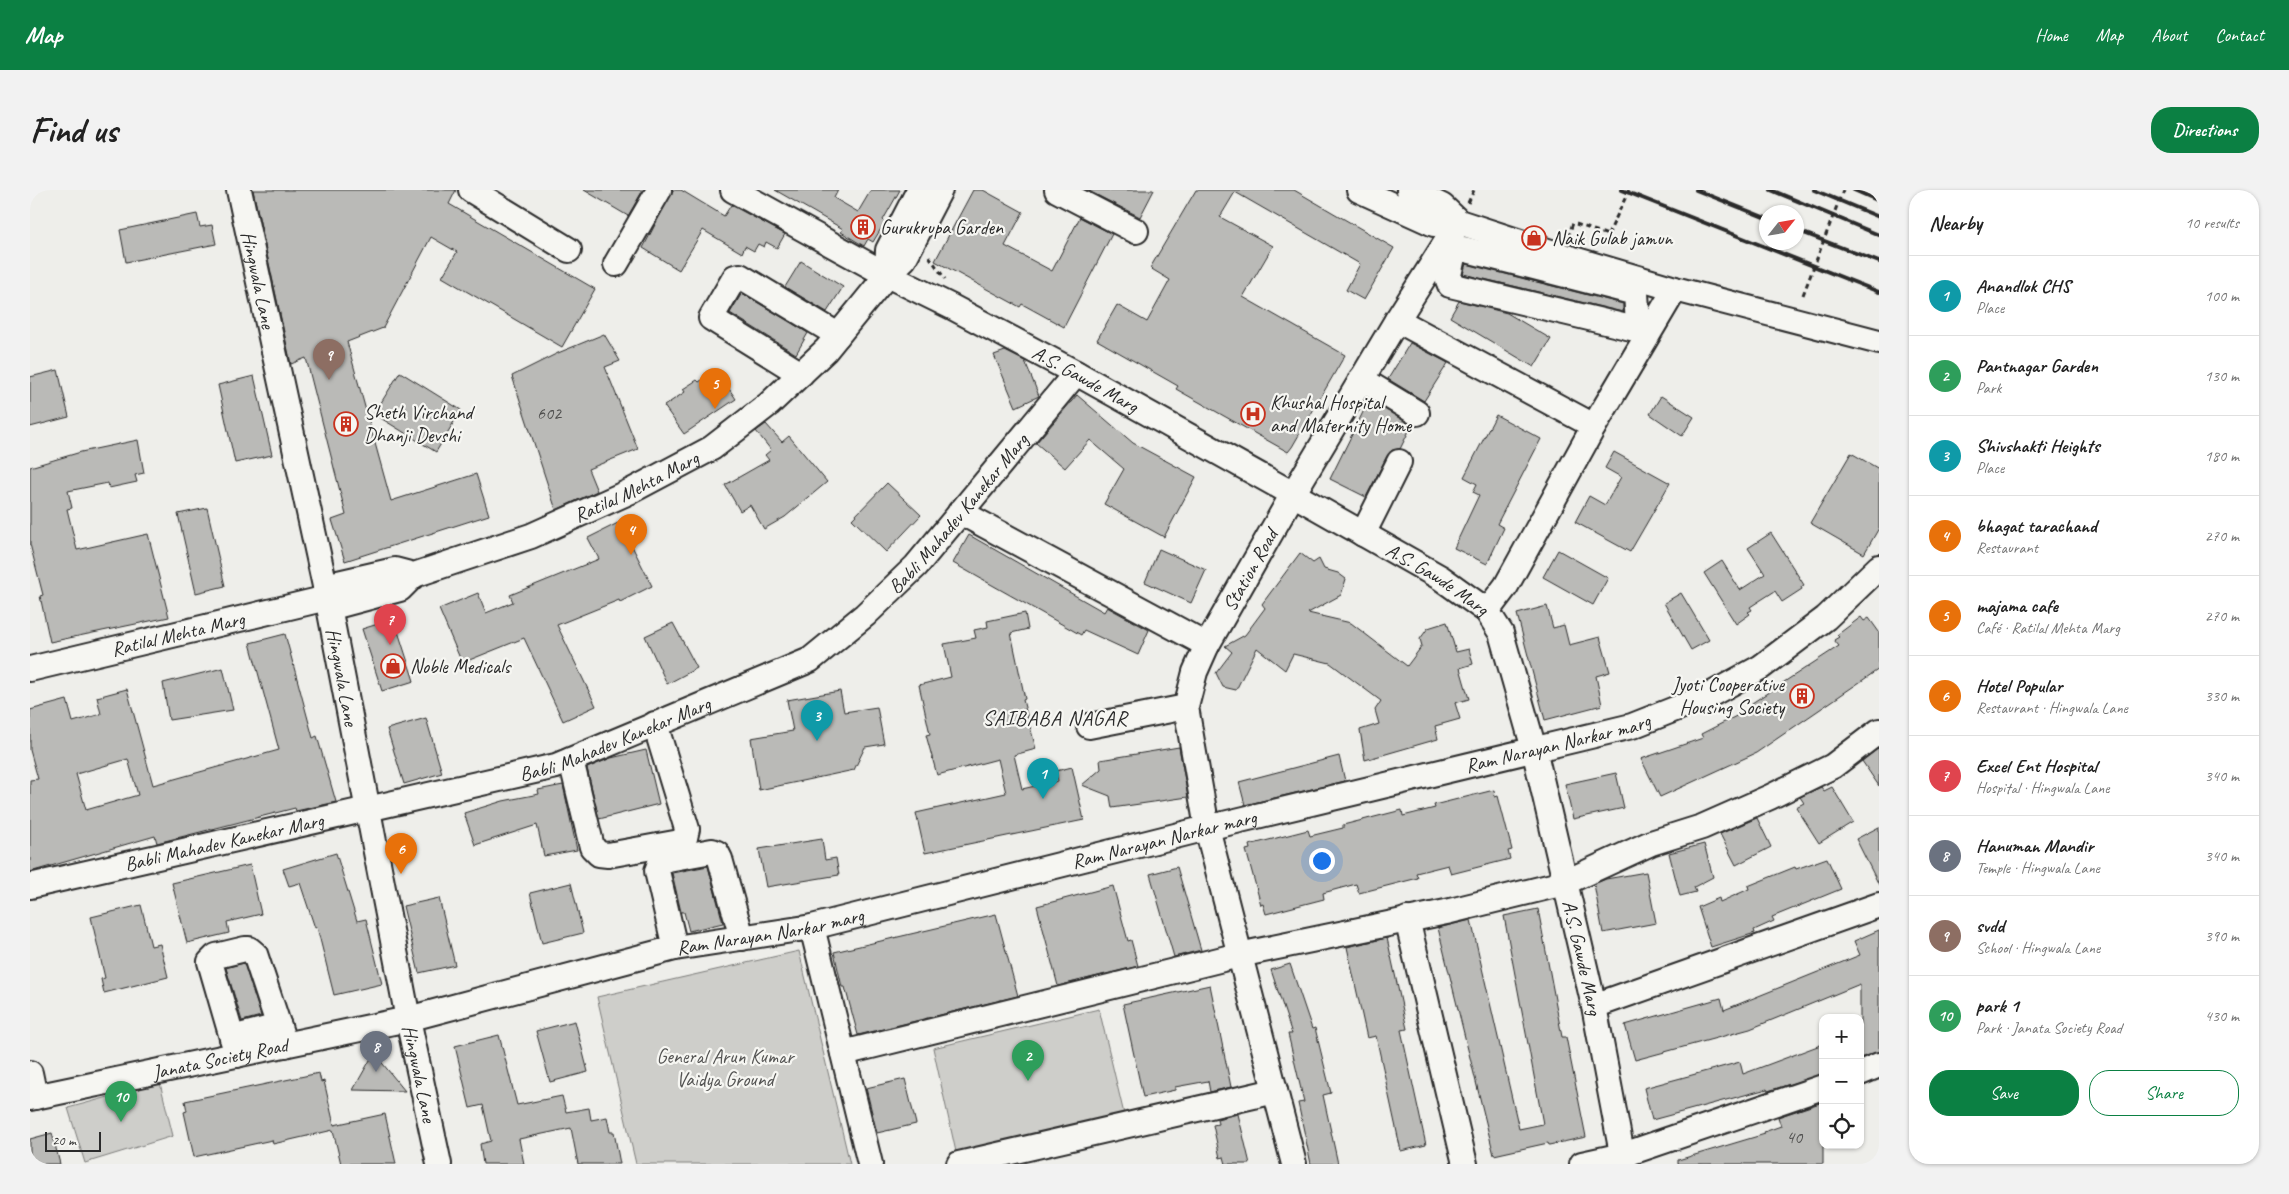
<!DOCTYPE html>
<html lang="en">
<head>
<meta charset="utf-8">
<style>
	:root { --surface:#fff; --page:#f2f2f2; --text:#222; --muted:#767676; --line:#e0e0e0; --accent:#0b8043 }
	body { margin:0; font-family:Caveat,sans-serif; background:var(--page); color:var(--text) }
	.controls { position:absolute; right:15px; bottom:15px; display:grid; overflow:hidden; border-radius:10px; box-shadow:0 1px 4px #0004 }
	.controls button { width:45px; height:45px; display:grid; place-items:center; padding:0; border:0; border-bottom:1px solid var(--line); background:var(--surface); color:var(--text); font:25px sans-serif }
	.compass { position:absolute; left:1729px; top:15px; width:45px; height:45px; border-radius:50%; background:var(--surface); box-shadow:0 1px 4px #0004; rotate:59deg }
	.scale { position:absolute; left:15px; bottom:12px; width:56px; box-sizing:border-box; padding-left:5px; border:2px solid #2b2b2b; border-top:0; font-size:14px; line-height:18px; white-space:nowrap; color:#2b2b2b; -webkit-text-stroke:4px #f6f6f2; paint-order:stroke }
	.you { position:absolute; left:1291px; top:670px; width:18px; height:18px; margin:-12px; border:4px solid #fff; border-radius:50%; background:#1a73e8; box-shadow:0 0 0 8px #1a73e833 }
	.badge { display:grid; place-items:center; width:32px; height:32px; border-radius:50%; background:var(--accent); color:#fff; font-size:16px; font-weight:700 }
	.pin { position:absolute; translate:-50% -41px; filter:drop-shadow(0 1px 2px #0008) }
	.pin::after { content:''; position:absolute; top:26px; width:18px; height:15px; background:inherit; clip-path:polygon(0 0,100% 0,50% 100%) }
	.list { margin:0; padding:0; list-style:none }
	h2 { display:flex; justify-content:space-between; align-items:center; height:65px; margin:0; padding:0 20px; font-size:21px }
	h2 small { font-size:16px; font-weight:400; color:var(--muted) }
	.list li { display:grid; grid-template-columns:32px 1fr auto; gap:15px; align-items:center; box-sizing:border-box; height:80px; padding:0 20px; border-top:1px solid var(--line) }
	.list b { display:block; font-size:19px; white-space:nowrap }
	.list p { margin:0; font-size:16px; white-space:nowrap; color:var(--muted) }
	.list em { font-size:16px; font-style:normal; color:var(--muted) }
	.actions { display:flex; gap:10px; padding:15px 20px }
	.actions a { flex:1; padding:11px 0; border:1px solid var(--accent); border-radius:20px; text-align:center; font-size:18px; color:var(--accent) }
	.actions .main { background:var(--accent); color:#fff }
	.icon { flex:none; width:28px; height:28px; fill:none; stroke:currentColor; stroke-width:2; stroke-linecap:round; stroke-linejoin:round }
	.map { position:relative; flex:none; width:1849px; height:974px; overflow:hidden; border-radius:20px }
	header { display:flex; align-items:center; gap:30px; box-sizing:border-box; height:70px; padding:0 25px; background:var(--accent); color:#fff }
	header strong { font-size:24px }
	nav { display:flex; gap:28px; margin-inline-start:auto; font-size:18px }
	.intro { display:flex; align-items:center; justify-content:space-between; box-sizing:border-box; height:120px; padding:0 30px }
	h1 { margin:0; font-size:35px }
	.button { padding:12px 22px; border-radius:20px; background:var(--accent); color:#fff; font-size:18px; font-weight:700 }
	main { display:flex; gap:30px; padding:0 30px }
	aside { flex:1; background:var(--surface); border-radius:20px; box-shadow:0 1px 4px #0004 }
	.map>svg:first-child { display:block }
	.green { fill:#cececa; stroke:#7c7c7a }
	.building { fill:#babab7; stroke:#2b2b2b; fill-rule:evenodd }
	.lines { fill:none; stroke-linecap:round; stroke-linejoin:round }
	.minor-casing { stroke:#2b2b2b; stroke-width:28 }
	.path { stroke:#2b2b2b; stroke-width:3; stroke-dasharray:5 4; stroke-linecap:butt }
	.minor { stroke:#f6f6f2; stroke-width:24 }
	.rail { stroke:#2b2b2b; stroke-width:4 }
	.path-bridge { stroke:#2b2b2b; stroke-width:3; stroke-dasharray:5 4; stroke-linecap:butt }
	.labels { text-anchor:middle; stroke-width:4.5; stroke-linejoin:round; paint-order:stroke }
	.number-label { font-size:18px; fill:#4f4f4e }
	.poi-label { font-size:20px; fill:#2b2b2b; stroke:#f6f6f2; text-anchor:start }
	.street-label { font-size:20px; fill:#2b2b2b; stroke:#f6f6f2 }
	.park-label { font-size:20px; fill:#545453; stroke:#f6f6f2 }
	.neighbourhood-label { font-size:21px; letter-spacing:1px; fill:#2b2b2b; stroke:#f6f6f2 }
</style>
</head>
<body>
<header>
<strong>Map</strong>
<nav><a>Home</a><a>Map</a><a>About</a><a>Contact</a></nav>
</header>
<div class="intro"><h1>Find us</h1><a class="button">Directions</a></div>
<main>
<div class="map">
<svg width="1849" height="974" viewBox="0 0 1849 974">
	<rect width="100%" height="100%" fill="#eeeeea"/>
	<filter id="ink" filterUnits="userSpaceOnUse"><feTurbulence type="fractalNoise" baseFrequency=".02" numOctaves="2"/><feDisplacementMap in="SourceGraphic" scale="10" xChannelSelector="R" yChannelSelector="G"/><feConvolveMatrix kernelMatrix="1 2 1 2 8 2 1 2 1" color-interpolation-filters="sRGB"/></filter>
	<g filter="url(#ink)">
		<path class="green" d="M769,761L820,974H606L567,807Z
			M1069,819L1094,924L926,962L903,858Z
			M130,893L143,946L55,973L38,918Z"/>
		<path class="building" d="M223,0H426L419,14L565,99L532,157L412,87L427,62L401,47L353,138L317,152L361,311L446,284L459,325L315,371L302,330L316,325L276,168L261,174Z
			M554,0H613L598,26Z
			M643,0H651L694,26L701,15L755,44L747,58L736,52L734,57L728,54L724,61L715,56L712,63L673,40L649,80L613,58Z
			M745,0H808L804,8L828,22L841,0H870L853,30L855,32L843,52L838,49L834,56L811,42L813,39Z
			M943,0H953L993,22L975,56L1022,81L1050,27L1082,44L1034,137L992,114L990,117L905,71Z
			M1057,0H1124L1110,27Z
			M1166,0H1264L1364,58L1334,110L1316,100L1330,74L1205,2L1190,27L1243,56L1213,107L1315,165L1262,257L1258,262L1146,199L1148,196L1067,150L1087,115L1117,132L1140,90L1120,78Z
			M167,24L170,37L182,35L186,54L96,72L90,40Z
			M771,71L813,97L797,122L755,97Z
			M1436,74L1593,114V122L1433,84Z
			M712,103L778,143L766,164L700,123Z
			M1429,111L1477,123L1521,149L1504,177L1420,127Z
			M574,144L590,171L575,177L608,259L558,279L567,301L526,320L482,186L528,163Z
			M1380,153L1418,173L1394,211L1358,189Z
			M975,161L995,171L1009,206L986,217L964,165Z
			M28,180L39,227L0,237V187Z
			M686,180L706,209L654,244L634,216L655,202L653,199L667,190L669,192Z
			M370,182L431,220L406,262L344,224Z
			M224,186L242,265L205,273L188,195Z
			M1047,205L1103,253L1166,287L1134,347L1074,314L1094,279L1060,250L1035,278L1006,253Z
			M1631,206L1664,227L1652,246L1620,224Z
			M1339,210L1382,235L1370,259L1362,260L1357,266L1336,307L1300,289Z
			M1466,225L1511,249L1467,334L1474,338L1457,374L1424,358L1449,305L1443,302L1447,294L1434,287Z
			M736,234L752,252L759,246L797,292L755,327L734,339L720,315L710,321L695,295L739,270L735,265L741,260L726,241Z
			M108,250L114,283L105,285L107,292L79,298L78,293L38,301L42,318L37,319L47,360L118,344L139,427L20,452L10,406L13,405L0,354V277L51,262Z
			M1584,262L1640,293L1600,362L1545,332L1559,306L1575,315L1591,287L1575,278Z
			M1821,263L1849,279V338L1834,364L1780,333Z
			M857,293L891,325L856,362L822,329Z
			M177,318L195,396L166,403L148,324Z
			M590,332L622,396L590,412L589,410L527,435L566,516L533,531L494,448L432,473L409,419L448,403L456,423L483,412L480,405L569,369L558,348Z
			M1741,343L1774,395L1771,397L1772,399L1752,412L1745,401L1720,417L1722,420L1718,422L1720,424L1706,434L1674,383L1692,371L1710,400L1735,384L1718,358Z
			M939,345L1074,422L1077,417L1119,440L1108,465L1054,440L1051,445L923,373Z
			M1129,359L1176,380L1161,413L1115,392Z
			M1528,360L1578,388L1563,415L1513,387Z
			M1270,363L1283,373L1289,369L1294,379L1308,383L1316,389L1311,405L1278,423L1321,433L1377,476L1392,456L1390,449L1398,438L1417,432L1426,462L1439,459L1443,474L1430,478L1439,509L1425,513L1430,529L1405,536L1408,549L1335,570L1330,540L1349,534L1345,520L1351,511L1300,473L1263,464L1255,480L1227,458L1206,500L1193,497L1186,483L1202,462L1195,456L1215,445L1235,418L1232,414Z
			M1651,403L1679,450L1661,460L1634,413Z
			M1517,416L1523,438L1534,435L1539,455L1570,447L1580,482L1566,486L1572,515L1515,530L1487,424Z
			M995,423L998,439L981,443L995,509L993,510L1006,559L984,565L992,599L1028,591L1026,581L1042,577L1054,630L895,663L886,623L976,603L968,569L907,585L896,545L900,544L889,495L921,487L914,454L946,448L944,440L958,437L957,431Z
			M1831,427L1834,431L1839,428L1849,442V479L1726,563L1630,607L1611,569L1673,548L1671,544L1724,517L1722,513L1809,456L1804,450L1809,447L1807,445Z
			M364,429L384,491L352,501L332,439Z
			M643,433L667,478L637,494L615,446Z
			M255,444L283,548L287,546L306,612L266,621L265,618L127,653L125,646L0,682V590L8,589L0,560V520L37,510L43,532L71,524L67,507L97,499L123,595L249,560L220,453ZM98,569L108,605L56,620L46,584Z
			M193,478L203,520L139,530L133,493Z
			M810,501L814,522L847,517L854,554L835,557L824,580L729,600L721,548L763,541L757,510Z
			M396,528L412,583L374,594L357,539Z
			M1149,557L1158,607L1082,618L1080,606L1052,595L1071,579L1070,570Z
			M1849,558V596L1832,571Z
			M616,560L629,614L569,629L557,578L581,568Z
			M1309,566L1315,591L1215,615L1209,592Z
			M1586,583L1594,618L1543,629L1535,594Z
			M533,595L547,660L514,666L507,635L445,655L434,623L473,611L509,604L508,600Z
			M1791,597L1794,601L1802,597L1823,632L1789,653L1766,617L1774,613L1770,607Z
			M1464,600L1465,607L1468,606L1482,660L1478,661L1480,669L1421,684L1418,675L1386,683L1388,688L1329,703L1326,694L1293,703L1294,709L1236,724L1233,714L1231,715L1216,660L1220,659L1219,655L1278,640L1280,646L1313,638V635L1372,620L1373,626L1405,618L1404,615Z
			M1727,628L1741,657L1706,675L1690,644Z
			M1849,637V695L1826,649Z
			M792,649L795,670L806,668L809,685L736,697L729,659Z
			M1674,654L1683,687L1664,697L1666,702L1650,706L1639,663Z
			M306,663L327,731L336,729L352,794L304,805L287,737L285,738L270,693L259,696L253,679Z
			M1797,668L1811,699L1742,727L1744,731L1724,740L1725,743L1681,757L1668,717L1689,708L1690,712L1719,699L1718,696L1765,677L1766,679Z
			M220,675L231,724L197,732L199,743L157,753L142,693Z
			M678,676L693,733L659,741L654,722H651L642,683Z
			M1147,677L1171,760L1144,767L1120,684Z
			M1616,682L1626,733L1573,743L1564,694L1576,689Z
			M541,693L553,743L512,753L500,703Z
			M1083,696L1098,751L1101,750L1108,776L1028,796L1007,716Z
			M409,708L425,775L389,783L373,716Z
			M111,715L121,756L130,754L138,787L74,803L71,789L75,788L61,727Z
			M1508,719L1532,847H1536L1556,947L1519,955L1518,953L1464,965L1408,738L1441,730L1489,939L1513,934L1474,726Z
			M966,724L988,806L828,845L815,797H812L804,762Z
			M1849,740V862L1830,868V794L1720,839L1605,870L1595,835L1691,808L1694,820L1830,765L1824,751Z
			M1357,748L1377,839L1371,840L1396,955L1371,961L1346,846L1337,848L1317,757Z
			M214,773L231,826L212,831L196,778Z
			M1260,774L1282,839L1285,838L1301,903L1293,905L1308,974H1281L1268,913L1274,912L1258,844H1262L1241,780Z
			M1180,795L1201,897L1180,902L1178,891L1145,897V900L1113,907L1093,814Z
			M545,831L558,882L520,892L506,841Z
			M469,845L487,915L532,906L536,922L559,918L561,930L577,927L580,942H584L590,974H548L541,938L489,949L494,974H453L450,954L461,951L453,915L440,918L425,856Z
			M1793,854V884L1738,901L1737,899L1622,930L1614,898L1710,872L1713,884Z
			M344,863L375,901L323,900Z
			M289,883L291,892L294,891L304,935L355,924L366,974H311L303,940L243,954L242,950L164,967L154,922L157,921L155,911Z
			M875,889L886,934L847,943L836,898Z
			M1793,912V974H1648V970L1735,944L1734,942L1751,936L1748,927Z
			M1208,924L1220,974H1196L1194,967L1190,968L1183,935L1188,934L1187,929Z
			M22,943L30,974H0V949Z"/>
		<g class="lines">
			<g class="minor-casing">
				<g id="minor">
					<path id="s1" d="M209,0L295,396L378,829L409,974"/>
					<path d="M441,0L539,60"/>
					<path id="s2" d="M703,0L857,85L922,117L1046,183L1263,304L1411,388L1457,421L1471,443L1504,559L1564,816L1594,974"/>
					<path d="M1027,0L1106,41"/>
					<path d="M1329,0L1404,34L1429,32"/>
					<path d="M1379,0L1412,16L1429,32L1530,65L1645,99L1849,152"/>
					<path d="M1433,59L1606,103L1608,135L1601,138L1420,95L1418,90L1424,62L1426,60Z"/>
					<path d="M586,74L629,0"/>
					<path d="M857,85L858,60L889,0"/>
					<path d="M1367,130L1564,236"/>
					<path d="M771,184L681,128L705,87L710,86L808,145"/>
					<path d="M1331,189L1387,223"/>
					<path d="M930,322L1177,455"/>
					<path d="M1333,344L1369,272"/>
					<path id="s3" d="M295,396L365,380L384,385L501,346L601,301L682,258L739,214L796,160L857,85L874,69L910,0"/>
					<path d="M299,418L370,399L384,385"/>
					<path d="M1457,421L1476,396L1564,236L1645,99"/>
					<path id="s4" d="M0,479L297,408"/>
					<path d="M1059,536L1156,517"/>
					<path d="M541,570L562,657L569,664L578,665L650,652L655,648L657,639L625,534"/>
					<path id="s5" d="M0,696L526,576L780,470L835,425L886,376L1046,183"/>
					<path d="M1377,729L1435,974"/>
					<path d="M782,737L840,974"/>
					<path d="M645,758L627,681L630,673L638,669L682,661L687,663L690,669L712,748"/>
					<path d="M1564,816L1849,715"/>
					<path d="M202,848L249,836"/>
					<path d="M813,863L1209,765L1416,722L1534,693L1621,653L1672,637L1740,607L1803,576L1849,541"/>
					<path d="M207,865L180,772L186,766L215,759H219L225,764L255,855"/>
					<path d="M0,883L5,907"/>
					<path d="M1830,883L1849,875"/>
					<path id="s6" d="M0,908L378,829L645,758L782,737L1177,638L1602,536L1678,506L1731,477L1796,428L1849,377"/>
					<path d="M929,974L1245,901"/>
					<path id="s7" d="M1264,974L1177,638L1156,517L1165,482L1177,455L1263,304L1367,130L1429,32"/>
					<path d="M1552,974L1593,965L1793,897"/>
				</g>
			</g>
			<path class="path" d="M1438,13L1444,0
				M1538,47L1543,33L1578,45
				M899,66L915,89"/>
			<use href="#minor" class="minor"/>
			<path class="rail" d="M1592,0L1849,102
				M1666,0L1736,28
				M1741,0L1849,45
				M1784,0L1849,27
				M1824,0L1849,11
				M1766,40L1849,72"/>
			<path class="path-bridge" d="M1578,45L1599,0
				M1773,105L1813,0"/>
		</g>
	</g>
	<defs>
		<g id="building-ring" transform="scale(1.25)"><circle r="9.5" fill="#f6f6f2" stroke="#c8321e" stroke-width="1.5"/><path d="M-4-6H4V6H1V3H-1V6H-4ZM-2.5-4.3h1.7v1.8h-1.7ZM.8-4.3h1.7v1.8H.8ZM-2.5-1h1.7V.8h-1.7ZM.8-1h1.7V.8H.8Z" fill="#c8321e"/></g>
		<g id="shop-ring" transform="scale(1.25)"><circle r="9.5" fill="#f6f6f2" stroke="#c8321e" stroke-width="1.5"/><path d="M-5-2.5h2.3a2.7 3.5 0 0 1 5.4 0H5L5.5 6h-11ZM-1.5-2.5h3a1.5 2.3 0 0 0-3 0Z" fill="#c8321e"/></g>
		<g id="hospital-ring" transform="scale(1.25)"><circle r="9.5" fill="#f6f6f2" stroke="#c8321e" stroke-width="1.5"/><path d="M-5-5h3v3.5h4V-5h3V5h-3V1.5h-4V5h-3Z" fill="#c8321e"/></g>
	</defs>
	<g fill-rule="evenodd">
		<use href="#building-ring" x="833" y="37"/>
		<use href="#shop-ring" x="1504" y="48"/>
		<use href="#hospital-ring" x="1223" y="224"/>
		<use href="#building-ring" x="316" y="234"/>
		<use href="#shop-ring" x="363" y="476"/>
		<use href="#building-ring" x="1772" y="506"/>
	</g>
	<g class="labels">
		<g class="number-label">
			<text x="519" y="229">602</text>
			<text x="1764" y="953">40</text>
		</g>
		<g class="poi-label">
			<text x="850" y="44">Gurukrupa Garden</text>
			<text x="1522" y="55">Naik Gulab jamun</text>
			<text x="1240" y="219">Khushal Hospital<tspan x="1240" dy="23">and Maternity Home</tspan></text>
			<text x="334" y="229">Sheth Virchand<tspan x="334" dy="23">Dhanji Devshi</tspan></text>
			<text x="380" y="483">Noble Medicals</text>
			<text x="1754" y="501" text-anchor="end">Jyoti Cooperative<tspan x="1754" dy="23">Housing Society</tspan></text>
		</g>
		<g class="street-label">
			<text dy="7" stroke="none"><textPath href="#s1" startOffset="92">Hingwala Lane</textPath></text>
			<text dy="7" stroke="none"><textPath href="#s2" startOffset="400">A.S. Gawde Marg</textPath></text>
			<text dy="7" stroke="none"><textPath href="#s3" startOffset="331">Ratilal Mehta Marg</textPath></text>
			<text dy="7" stroke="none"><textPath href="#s5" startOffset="1024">Babli Mahadev Kanekar Marg</textPath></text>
			<text dy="7" stroke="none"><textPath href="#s7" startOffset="622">Station Road</textPath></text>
			<text dy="7" stroke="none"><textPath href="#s2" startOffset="805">A.S. Gawde Marg</textPath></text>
			<text dy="7" stroke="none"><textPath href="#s4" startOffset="152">Ratilal Mehta Marg</textPath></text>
			<text dy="7" stroke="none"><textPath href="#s1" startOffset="498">Hingwala Lane</textPath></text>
			<text dy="7" stroke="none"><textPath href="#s5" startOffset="604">Babli Mahadev Kanekar Marg</textPath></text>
			<text dy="7" stroke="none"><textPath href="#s6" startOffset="1569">Ram Narayan Narkar marg</textPath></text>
			<text dy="7" stroke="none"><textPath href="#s6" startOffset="1164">Ram Narayan Narkar marg</textPath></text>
			<text dy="7" stroke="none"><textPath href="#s5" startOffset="199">Babli Mahadev Kanekar Marg</textPath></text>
			<text dy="7" stroke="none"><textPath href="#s6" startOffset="759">Ram Narayan Narkar marg</textPath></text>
			<text dy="7" stroke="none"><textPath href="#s2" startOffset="1225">A.S. Gawde Marg</textPath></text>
			<text dy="7" stroke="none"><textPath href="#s6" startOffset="194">Janata Society Road</textPath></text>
			<text dy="7" stroke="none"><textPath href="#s1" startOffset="902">Hingwala Lane</textPath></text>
		</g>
		<g class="park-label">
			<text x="695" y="873">General Arun Kumar<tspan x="695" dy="23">Vaidya Ground</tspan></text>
		</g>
		<g class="neighbourhood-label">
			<text x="1025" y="535">SAIBABA NAGAR</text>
		</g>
	</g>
</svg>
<div class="controls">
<button>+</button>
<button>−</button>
<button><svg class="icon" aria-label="locate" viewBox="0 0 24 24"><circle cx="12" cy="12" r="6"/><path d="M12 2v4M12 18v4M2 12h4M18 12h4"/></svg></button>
</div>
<svg class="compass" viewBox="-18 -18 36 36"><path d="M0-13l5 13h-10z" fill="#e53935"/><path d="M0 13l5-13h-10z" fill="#767676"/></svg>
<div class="scale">20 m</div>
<div class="you"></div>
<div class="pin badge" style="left:1013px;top:609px;background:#0f9aa8">1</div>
<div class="pin badge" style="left:998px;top:891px;background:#2e9e5b">2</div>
<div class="pin badge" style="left:787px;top:551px;background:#0f9aa8">3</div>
<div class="pin badge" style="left:601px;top:365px;background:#e8710a">4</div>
<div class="pin badge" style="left:685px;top:219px;background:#e8710a">5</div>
<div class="pin badge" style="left:371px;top:684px;background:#e8710a">6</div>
<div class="pin badge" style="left:360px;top:455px;background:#e0444e">7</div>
<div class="pin badge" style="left:346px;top:882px;background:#6b7280">8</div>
<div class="pin badge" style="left:299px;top:190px;background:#8d6e63">9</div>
<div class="pin badge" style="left:91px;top:932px;background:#2e9e5b">10</div>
</div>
<aside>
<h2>Nearby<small>10 results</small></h2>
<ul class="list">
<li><span class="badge" style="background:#0f9aa8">1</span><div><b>Anandlok CHS</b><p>Place</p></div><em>100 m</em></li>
<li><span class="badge" style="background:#2e9e5b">2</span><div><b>Pantnagar Garden</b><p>Park</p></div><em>130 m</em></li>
<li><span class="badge" style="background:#0f9aa8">3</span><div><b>Shivshakti Heights</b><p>Place</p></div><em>180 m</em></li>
<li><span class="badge" style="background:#e8710a">4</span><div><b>bhagat tarachand</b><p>Restaurant</p></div><em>270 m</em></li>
<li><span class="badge" style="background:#e8710a">5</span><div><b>majama cafe</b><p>Café · Ratilal Mehta Marg</p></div><em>270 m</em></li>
<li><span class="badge" style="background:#e8710a">6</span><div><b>Hotel Popular</b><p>Restaurant · Hingwala Lane</p></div><em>330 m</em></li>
<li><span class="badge" style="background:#e0444e">7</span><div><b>Excel Ent Hospital</b><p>Hospital · Hingwala Lane</p></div><em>340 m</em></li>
<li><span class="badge" style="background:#6b7280">8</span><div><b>Hanuman Mandir</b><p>Temple · Hingwala Lane</p></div><em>340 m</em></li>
<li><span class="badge" style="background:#8d6e63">9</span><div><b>svdd</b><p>School · Hingwala Lane</p></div><em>390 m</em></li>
<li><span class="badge" style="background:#2e9e5b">10</span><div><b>park 1</b><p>Park · Janata Society Road</p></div><em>430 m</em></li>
</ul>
<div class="actions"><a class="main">Save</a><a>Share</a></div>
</aside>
</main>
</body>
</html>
